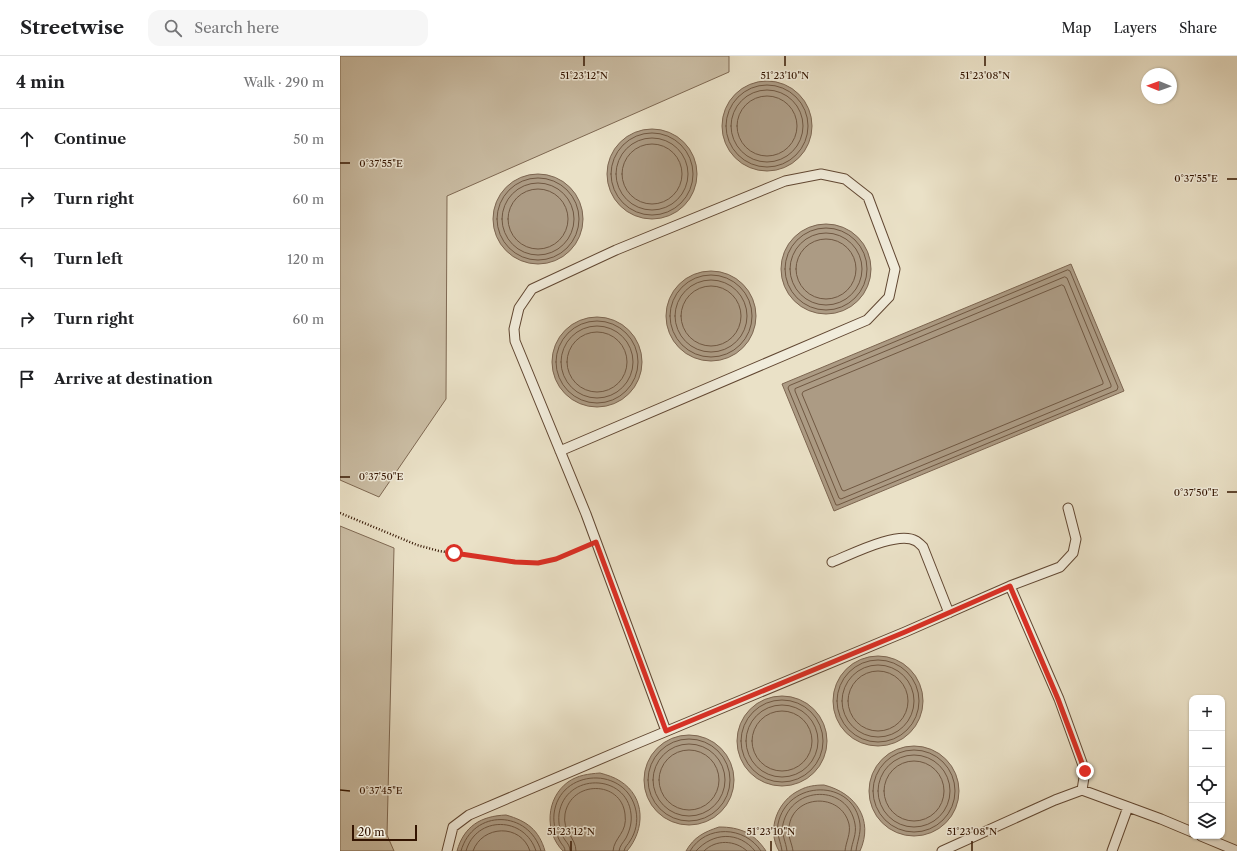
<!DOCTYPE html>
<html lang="en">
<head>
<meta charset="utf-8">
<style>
	:root { --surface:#fff; --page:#f6f6f6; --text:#202124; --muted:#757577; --line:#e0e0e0 }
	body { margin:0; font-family:"Libre Caslon Text",serif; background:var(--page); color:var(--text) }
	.controls { position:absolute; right:12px; bottom:12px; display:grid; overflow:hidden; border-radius:8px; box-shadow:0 1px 3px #0004 }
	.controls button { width:36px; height:36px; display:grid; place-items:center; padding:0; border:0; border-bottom:1px solid var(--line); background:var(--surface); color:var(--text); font:20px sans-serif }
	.compass { position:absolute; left:801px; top:12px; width:36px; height:36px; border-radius:50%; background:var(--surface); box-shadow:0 1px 3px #0004; rotate:271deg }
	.scale { position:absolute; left:12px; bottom:10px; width:65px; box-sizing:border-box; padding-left:4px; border:2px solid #331401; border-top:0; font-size:11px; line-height:14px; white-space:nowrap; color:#331401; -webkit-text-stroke:3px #f1ecdb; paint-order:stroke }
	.stop { position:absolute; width:12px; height:12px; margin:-9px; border:3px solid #d93025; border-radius:50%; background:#fff }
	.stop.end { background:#d93025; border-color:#fff; box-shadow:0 1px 4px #0008 }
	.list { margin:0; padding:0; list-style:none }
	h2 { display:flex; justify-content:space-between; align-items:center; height:52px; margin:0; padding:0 16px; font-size:17px }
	h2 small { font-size:13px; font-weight:400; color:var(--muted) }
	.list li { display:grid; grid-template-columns:26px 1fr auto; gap:12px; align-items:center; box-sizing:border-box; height:60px; padding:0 16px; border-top:1px solid var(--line) }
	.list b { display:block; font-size:15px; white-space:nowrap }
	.list em { font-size:13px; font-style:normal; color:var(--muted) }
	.icon { flex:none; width:22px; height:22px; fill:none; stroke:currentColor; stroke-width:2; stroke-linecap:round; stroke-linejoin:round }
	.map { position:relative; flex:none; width:897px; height:795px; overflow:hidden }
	header { display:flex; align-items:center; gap:24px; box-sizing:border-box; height:56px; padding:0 20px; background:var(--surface); border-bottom:1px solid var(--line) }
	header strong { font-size:19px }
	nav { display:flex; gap:22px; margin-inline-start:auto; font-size:14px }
	.search { width:280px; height:36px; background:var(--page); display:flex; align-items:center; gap:10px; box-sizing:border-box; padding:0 14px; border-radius:12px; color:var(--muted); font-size:15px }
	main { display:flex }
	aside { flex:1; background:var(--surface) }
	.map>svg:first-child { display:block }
	.green { fill:#cbbea5; stroke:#7f6953 }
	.water { fill:#ac9b84; stroke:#7c6550 }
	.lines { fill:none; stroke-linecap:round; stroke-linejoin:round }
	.shore { stroke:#705842; stroke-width:1 }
	.lane-casing { stroke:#614732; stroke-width:11 }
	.path { stroke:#331401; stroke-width:2.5; stroke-dasharray:1 2; stroke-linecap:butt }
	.lane { stroke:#f1ecdb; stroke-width:9 }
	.route { stroke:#d93025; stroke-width:5 }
	.ticks { fill:none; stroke:#331401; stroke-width:1.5 }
	.ticks-label { font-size:10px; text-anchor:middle; fill:#331401; stroke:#f1ecdb; stroke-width:3; stroke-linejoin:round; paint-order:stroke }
</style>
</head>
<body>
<header>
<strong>Streetwise</strong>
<div class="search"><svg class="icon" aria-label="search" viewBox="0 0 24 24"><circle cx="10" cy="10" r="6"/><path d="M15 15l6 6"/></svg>Search here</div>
<nav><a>Map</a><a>Layers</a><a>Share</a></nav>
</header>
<main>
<aside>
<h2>4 min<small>Walk · 290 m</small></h2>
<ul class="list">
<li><svg class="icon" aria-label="ahead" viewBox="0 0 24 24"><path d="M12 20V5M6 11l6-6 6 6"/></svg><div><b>Continue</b></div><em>50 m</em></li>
<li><svg class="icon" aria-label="right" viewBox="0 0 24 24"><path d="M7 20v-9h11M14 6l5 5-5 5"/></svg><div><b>Turn right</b></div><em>60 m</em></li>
<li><svg class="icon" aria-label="left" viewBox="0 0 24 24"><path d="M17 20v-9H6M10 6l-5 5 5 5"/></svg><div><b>Turn left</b></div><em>120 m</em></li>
<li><svg class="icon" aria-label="right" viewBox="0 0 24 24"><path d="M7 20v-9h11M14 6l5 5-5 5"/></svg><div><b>Turn right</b></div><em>60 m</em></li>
<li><svg class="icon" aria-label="arrive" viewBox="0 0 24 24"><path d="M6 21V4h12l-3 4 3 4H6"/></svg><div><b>Arrive at destination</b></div></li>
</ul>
</aside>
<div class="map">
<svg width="897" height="795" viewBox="0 0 897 795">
	<rect width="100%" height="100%" fill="#eae1c7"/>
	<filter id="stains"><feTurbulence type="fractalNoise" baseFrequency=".005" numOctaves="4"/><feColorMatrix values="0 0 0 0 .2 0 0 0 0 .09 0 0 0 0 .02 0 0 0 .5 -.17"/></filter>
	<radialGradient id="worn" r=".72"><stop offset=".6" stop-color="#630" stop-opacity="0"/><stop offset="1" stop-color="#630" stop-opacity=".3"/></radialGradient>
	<path class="green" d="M0,0H389V16L107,140L106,343L39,441L0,424Z
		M0,470L54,492L47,779L54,795H0Z"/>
	<path class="water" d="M382 70a45 45 0 1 1 90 0a45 45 0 1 1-90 0Z
		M267 118a45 45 0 1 1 90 0a45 45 0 1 1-90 0Z
		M153 163a45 45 0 1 1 90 0a45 45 0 1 1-90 0Z
		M441 213a45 45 0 1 1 90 0a45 45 0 1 1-90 0Z
		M731,208L784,335L494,455L442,328Z
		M326 260a45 45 0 1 1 90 0a45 45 0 1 1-90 0Z
		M212 306a45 45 0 1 1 90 0a45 45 0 1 1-90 0Z
		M493 645a45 45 0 1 1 90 0a45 45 0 1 1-90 0Z
		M397 685a45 45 0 1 1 90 0a45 45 0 1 1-90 0Z
		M304 724a45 45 0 1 1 90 0a45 45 0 1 1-90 0Z
		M529 735a45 45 0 1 1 90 0a45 45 0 1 1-90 0Z
		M260,717C267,719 274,721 280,725C306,741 305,774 287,795H223C204,776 206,742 228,726C238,719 248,718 260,717Z
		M484,729C516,737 534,764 520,795H439C426,773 438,744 460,734C467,730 476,729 484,729Z
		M166,759C187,765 199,774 205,795H117C124,770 141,760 166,759Z
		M379,771C400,771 414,777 426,795H346C354,781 364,776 379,771Z"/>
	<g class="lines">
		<path class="shore" d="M386 70a41 41 0 1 1 82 0a41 41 0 1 1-82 0Z
			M391 70a36 36 0 1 1 72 0a36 36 0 1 1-72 0Z
			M397 70a30 30 0 1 1 60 0a30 30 0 1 1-60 0Z
			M271 118a41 41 0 1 1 82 0a41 41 0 1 1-82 0Z
			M276 118a36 36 0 1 1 72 0a36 36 0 1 1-72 0Z
			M282 118a30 30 0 1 1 60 0a30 30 0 1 1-60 0Z
			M157 163a41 41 0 1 1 82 0a41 41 0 1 1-82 0Z
			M162 163a36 36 0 1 1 72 0a36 36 0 1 1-72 0Z
			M168 163a30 30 0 1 1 60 0a30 30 0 1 1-60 0Z
			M445 213a41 41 0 1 1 82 0a41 41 0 1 1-82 0Z
			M450 213a36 36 0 1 1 72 0a36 36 0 1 1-72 0Z
			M456 213a30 30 0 1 1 60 0a30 30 0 1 1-60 0Z
			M728,214L730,215L778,331L777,334L498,449H496L448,332L449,330Z
			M330 260a41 41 0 1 1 82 0a41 41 0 1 1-82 0Z
			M725,221L727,222L771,329V331L501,443L499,442L455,335V333Z
			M335 260a36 36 0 1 1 72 0a36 36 0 1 1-72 0Z
			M722,229L724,230L763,326V328L504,435L502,434L462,338L463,336Z
			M341 260a30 30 0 1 1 60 0a30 30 0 1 1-60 0Z
			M216 306a41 41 0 1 1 82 0a41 41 0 1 1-82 0Z
			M221 306a36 36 0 1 1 72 0a36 36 0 1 1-72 0Z
			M227 306a30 30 0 1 1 60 0a30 30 0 1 1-60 0Z
			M497 645a41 41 0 1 1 82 0a41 41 0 1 1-82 0Z
			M502 645a36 36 0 1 1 72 0a36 36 0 1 1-72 0Z
			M508 645a30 30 0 1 1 60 0a30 30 0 1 1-60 0Z
			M401 685a41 41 0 1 1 82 0a41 41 0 1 1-82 0Z
			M406 685a36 36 0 1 1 72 0a36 36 0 1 1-72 0Z
			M412 685a30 30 0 1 1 60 0a30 30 0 1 1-60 0Z
			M308 724a41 41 0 1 1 82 0a41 41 0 1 1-82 0Z
			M313 724a36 36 0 1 1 72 0a36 36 0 1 1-72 0Z
			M533 735a41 41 0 1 1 82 0a41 41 0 1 1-82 0Z
			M319 724a30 30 0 1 1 60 0a30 30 0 1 1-60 0Z
			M538 735a36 36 0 1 1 72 0a36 36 0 1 1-72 0Z
			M544 735a30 30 0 1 1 60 0a30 30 0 1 1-60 0Z
			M121,795C133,752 189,754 201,795
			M126,795C136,759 185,760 196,795
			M133,795C142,769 181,767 190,795
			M225,795C225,791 223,790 221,787C216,779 213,768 214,758C219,712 287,709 296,755C298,765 296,776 290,785C288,789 285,790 284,795
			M230,795C230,790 228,788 225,784C220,777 218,767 219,758C225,716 287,717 291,758C292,766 290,774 286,782C283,787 280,789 279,795
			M236,795C236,781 222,776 225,758C231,724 281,724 285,758C288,777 274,781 273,795
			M350,795C366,768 405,770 421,795
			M356,795C373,776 399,775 415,795
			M364,795C376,783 395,784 407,795
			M442,795C441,786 436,778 438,768C447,723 514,722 520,768C521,778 517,786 516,795
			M447,795C446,786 441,778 443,768C452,729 508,728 515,768C517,778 512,786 511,795
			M453,795C452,787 447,779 449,771C453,738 501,736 509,768C511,778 506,785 505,795"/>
		<g class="lane-casing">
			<path id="lane" d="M220,395L527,264L549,241L555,213L528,141L505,123L481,118L445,125L276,194L192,233L179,252L174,273L175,285L246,458L326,675
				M492,506C510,499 558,474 576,485C578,486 581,489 583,491L609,557
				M670,530L720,511L733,497L736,483L728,452
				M861,780L897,795
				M107,795L113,771L129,759L291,690L565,576L670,530L719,643L745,715L742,734
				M602,795L715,744L742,734L821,763L852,776
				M772,795L788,751"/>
		</g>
		<path class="path" d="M0,457L77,489L99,495L175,506L198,507L216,503L243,491"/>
		<use href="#lane" class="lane"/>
	</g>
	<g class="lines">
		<path class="route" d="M114,497L175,506L198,507L216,503L256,486L326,675L565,576L670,530L718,643L745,715"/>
	</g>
	<path class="ticks" d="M244,10V0M445,10V0M645,10V0M0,107H10M887,123H897M0,421H10M887,436H897M0,734L10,735M231,795V785M431,795V785M632,795V785"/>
	<g class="ticks-label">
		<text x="244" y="23">51°23'12"N</text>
		<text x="445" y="23">51°23'10"N</text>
		<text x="645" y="23">51°23'08"N</text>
		<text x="41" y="111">0°37'55"E</text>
		<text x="856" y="126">0°37'55"E</text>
		<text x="41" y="424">0°37'50"E</text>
		<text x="856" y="440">0°37'50"E</text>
		<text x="41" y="738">0°37'45"E</text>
		<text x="231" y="779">51°23'12"N</text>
		<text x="431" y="779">51°23'10"N</text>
		<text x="632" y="779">51°23'08"N</text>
	</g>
	<rect width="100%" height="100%" filter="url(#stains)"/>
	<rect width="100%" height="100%" fill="url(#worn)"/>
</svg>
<div class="controls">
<button>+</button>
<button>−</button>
<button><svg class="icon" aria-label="locate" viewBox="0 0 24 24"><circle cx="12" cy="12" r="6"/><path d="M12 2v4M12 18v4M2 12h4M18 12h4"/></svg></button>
<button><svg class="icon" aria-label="layers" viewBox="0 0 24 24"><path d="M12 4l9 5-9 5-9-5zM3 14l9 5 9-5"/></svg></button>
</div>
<svg class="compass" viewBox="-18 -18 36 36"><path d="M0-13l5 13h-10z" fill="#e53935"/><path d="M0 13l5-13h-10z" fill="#757577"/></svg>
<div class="scale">20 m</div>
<div class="stop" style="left:114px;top:497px"></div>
<div class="stop end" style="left:745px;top:715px"></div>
</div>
</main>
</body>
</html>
